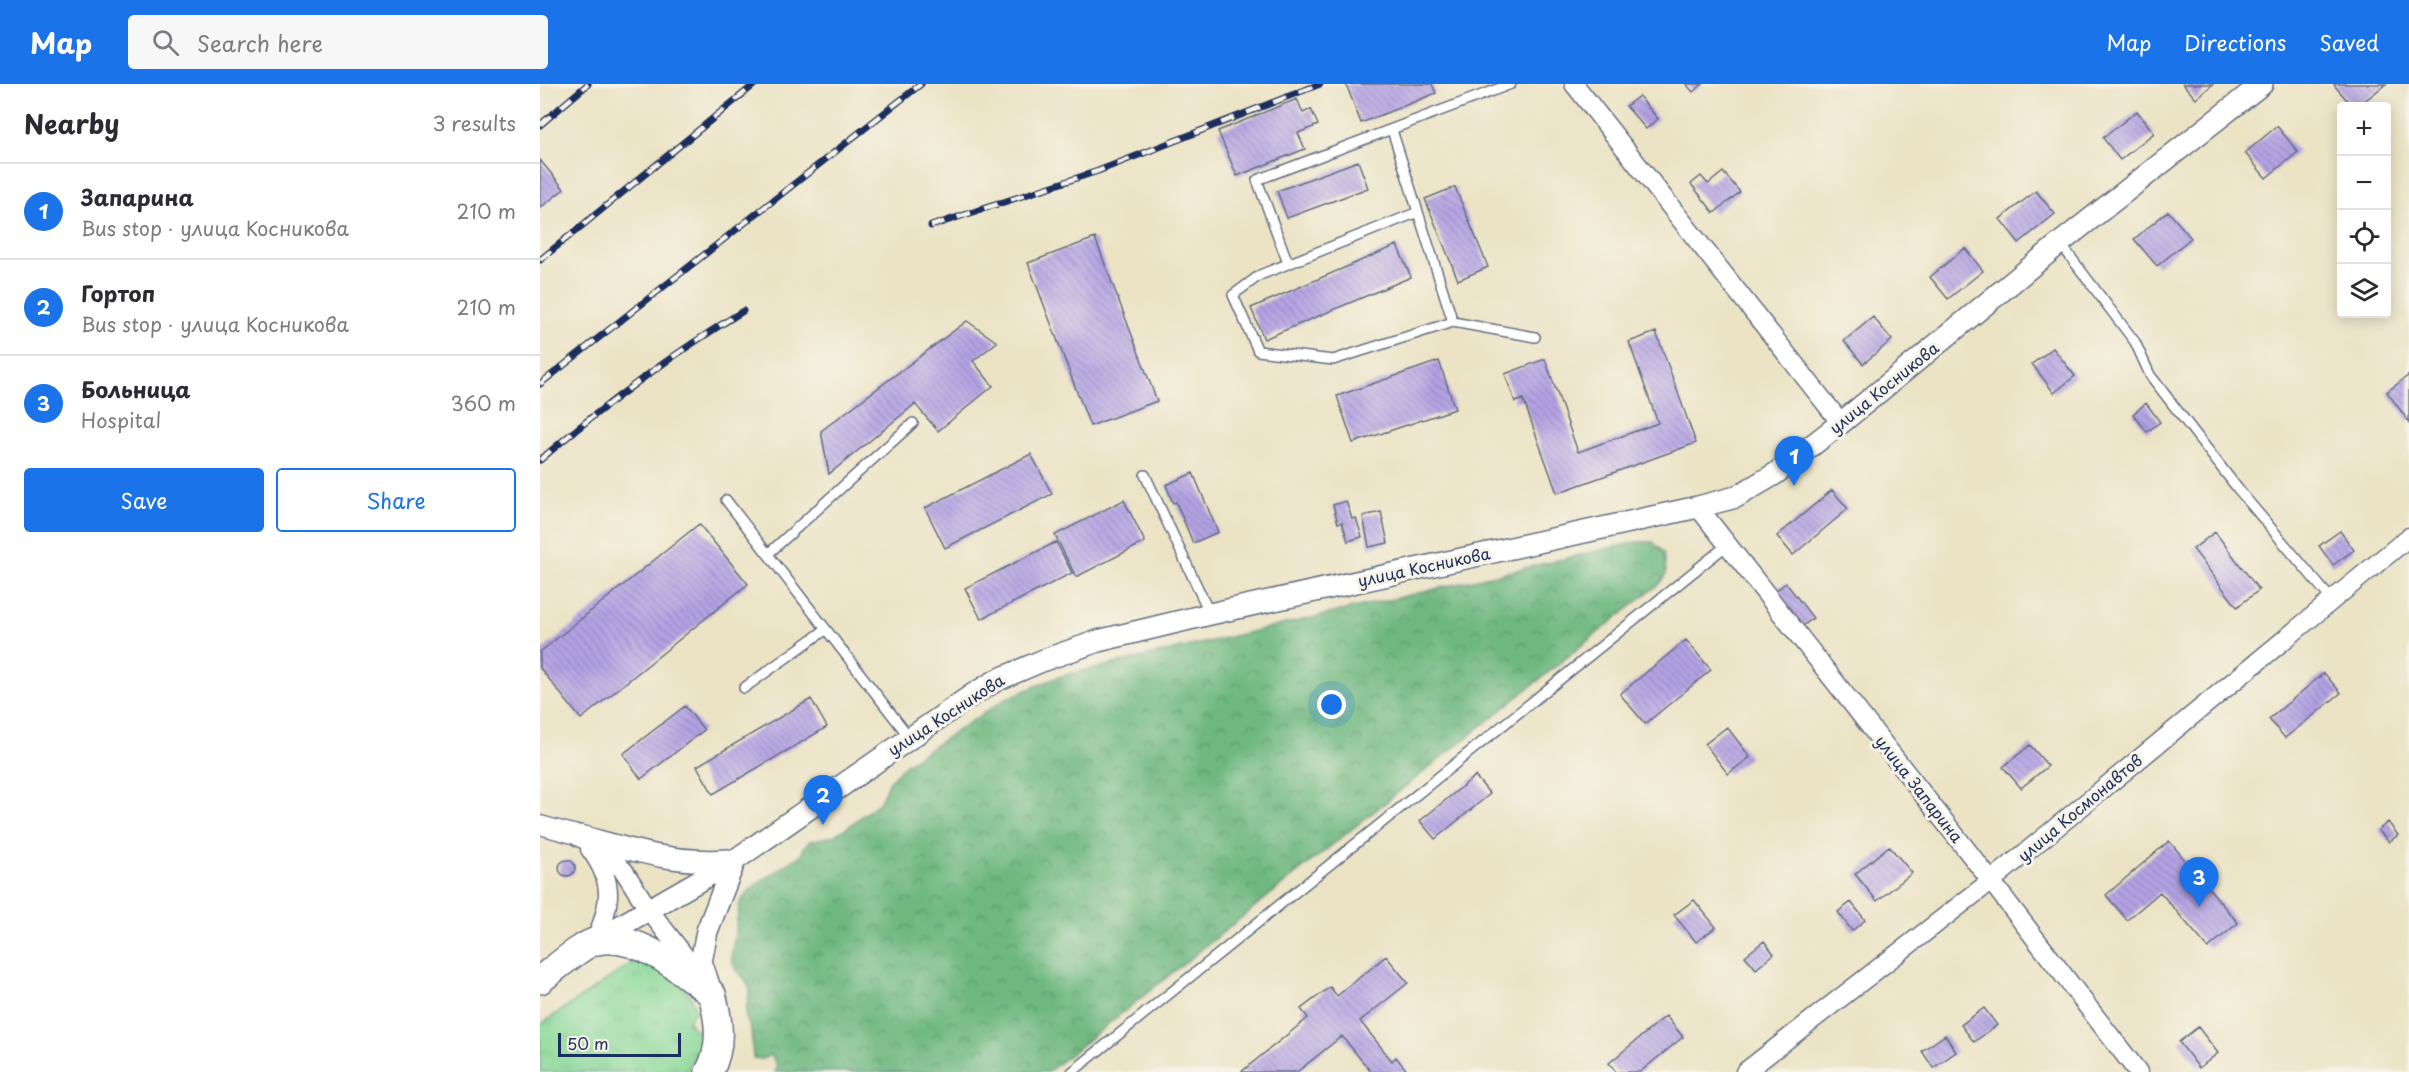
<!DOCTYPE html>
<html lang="en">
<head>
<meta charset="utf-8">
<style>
	:root { --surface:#fff; --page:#f7f7f7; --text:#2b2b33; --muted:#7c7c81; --line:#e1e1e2; --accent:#1a73e8 }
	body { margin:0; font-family:"Playpen Sans",sans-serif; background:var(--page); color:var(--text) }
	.controls { position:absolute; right:18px; top:18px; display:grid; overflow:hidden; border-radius:6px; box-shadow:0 3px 15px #0003 }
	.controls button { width:54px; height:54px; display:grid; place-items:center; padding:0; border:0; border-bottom:2px solid var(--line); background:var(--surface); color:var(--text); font:30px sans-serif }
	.scale { position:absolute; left:18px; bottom:15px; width:123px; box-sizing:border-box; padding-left:6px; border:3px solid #1b2f5e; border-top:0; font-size:16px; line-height:21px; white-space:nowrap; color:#1b2f5e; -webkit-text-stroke:4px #f7f3e8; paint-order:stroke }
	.you { position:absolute; left:792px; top:621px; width:21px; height:21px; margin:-15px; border:4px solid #fff; border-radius:50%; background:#1a73e8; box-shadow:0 0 0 9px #1a73e833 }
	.badge { display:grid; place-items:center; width:39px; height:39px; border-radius:50%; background:var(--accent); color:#fff; font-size:20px; font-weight:700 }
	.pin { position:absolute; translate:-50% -50px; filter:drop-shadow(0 2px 3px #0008) }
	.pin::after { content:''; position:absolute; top:32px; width:21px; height:18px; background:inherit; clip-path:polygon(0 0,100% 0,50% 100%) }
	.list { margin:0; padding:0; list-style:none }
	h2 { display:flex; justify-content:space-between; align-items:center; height:78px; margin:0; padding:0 24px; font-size:26px }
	h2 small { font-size:20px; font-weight:400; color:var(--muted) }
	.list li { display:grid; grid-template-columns:39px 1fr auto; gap:18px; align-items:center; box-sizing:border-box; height:96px; padding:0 24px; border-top:2px solid var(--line) }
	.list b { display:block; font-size:22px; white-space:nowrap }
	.list p { margin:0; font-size:20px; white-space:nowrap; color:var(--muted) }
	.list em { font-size:20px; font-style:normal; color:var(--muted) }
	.actions { display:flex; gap:12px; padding:18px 24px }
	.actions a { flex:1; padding:14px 0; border:2px solid var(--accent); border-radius:6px; text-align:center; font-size:21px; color:var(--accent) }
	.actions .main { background:var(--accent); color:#fff }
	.icon { flex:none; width:33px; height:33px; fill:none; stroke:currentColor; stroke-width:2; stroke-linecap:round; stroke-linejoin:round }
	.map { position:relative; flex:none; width:1869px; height:988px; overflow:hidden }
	header { display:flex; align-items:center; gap:36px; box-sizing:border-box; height:84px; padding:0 30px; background:var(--accent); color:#fff }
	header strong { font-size:28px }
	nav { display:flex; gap:33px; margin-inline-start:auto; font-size:21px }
	.search { width:420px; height:54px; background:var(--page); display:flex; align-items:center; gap:15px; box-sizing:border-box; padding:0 21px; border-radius:6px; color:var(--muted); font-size:22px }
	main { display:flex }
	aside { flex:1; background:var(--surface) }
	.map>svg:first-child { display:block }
	.grass { fill:url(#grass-tufts); stroke:#52847b; stroke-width:1.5 }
	.forest { fill:url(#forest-crowns); stroke:#44746f; stroke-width:1.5 }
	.building { fill:url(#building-back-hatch) }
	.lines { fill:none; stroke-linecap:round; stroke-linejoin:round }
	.service-casing { stroke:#646e82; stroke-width:12 }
	.minor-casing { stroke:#646e82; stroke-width:21 }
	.tertiary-casing { stroke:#646e82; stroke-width:24 }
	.primary-casing { stroke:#646e82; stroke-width:30 }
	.service { stroke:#fff; stroke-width:9 }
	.minor { stroke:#fff; stroke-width:18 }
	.tertiary { stroke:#fff; stroke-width:21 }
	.primary { stroke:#fff; stroke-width:27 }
	.rail-casing { stroke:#1b2f5e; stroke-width:7 }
	.rail { stroke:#f7f3e8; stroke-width:4.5; stroke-dasharray:14; stroke-linecap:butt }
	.labels { text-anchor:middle; stroke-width:6; stroke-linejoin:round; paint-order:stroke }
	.street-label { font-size:16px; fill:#1b2f5e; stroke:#f7f3e8 }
</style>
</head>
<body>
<header>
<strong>Map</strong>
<div class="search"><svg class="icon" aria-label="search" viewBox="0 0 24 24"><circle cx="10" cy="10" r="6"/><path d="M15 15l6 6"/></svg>Search here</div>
<nav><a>Map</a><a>Directions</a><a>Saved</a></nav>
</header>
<main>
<aside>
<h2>Nearby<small>3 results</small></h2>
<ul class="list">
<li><span class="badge">1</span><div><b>Запарина</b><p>Bus stop · улица Косникова</p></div><em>210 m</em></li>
<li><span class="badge">2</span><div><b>Гортоп</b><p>Bus stop · улица Косникова</p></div><em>210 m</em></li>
<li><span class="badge">3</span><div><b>Больница</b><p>Hospital</p></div><em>360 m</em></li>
</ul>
<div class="actions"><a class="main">Save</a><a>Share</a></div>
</aside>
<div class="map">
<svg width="1869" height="988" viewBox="0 0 1869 988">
	<defs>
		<pattern id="grass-tufts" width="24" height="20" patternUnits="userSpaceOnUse" patternTransform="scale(1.5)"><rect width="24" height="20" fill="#89d898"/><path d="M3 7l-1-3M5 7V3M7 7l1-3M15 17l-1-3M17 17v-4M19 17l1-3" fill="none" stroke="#76ba85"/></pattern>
		<pattern id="forest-crowns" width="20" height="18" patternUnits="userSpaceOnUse" patternTransform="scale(1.5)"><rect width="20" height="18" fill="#6eb880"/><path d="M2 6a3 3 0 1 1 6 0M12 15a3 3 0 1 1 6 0" fill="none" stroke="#5a966c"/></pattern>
		<pattern id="building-back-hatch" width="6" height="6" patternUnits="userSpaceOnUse" patternTransform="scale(1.5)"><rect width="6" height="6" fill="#b3a3e4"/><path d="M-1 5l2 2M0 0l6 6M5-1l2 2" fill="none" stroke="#9185bc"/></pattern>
	</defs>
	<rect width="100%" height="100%" fill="#f7f3e8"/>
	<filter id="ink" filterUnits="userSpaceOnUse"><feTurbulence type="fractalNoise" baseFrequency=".0167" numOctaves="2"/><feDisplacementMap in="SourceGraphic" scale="12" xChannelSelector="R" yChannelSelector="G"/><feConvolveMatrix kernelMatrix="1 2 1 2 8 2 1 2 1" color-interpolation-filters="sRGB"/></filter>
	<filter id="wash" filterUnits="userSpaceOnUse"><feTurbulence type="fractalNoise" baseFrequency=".008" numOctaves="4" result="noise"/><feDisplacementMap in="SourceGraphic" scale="24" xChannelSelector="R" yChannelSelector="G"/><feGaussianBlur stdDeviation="1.35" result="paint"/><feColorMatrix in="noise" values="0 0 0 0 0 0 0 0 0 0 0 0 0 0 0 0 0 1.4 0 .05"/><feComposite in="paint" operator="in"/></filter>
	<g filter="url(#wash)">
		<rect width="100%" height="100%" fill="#ebe3c4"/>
		<path class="grass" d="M104,871C125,887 153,900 155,928L148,936L155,947L162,942L160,960L147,988H0V941Z"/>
		<path class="forest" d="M1096,458H1113L1124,469L1126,490L1120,499L508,988H235L237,982L231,970L223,975L213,974L211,945L205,932L210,905L205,895L196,886L191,874L200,818L211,804L262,770L264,763L270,757L293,752L305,745L340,718L349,697L366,680L467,614L518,593Z"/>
		<g id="blocks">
			<path class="building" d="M806,0H892L896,9L821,39Z
				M1146,0H1163L1153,8Z
				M1643,0H1673L1656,15Z
				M1796,0H1846L1818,22H1812L1794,1Z
				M1099,12L1118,35L1106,45L1086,22Z
				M757,15L763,29L771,25L778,41L758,49L765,65L697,92L678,47Z
				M1597,27L1614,49L1580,76L1563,54Z
				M1737,42L1758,68L1726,94L1705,69Z
				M0,76L24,105L0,124Z
				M818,77L828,104L747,134L737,107Z
				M1183,88L1200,108L1174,129L1151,100L1161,92L1168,100Z
				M915,103L948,183L918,196L885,115Z
				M1496,107L1515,130L1479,159L1460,135Z
				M1628,127L1651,154L1617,182L1594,155Z
				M555,154L617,317L550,342L488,179Z
				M857,161L871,193L724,255L711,224Z
				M1425,164L1443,187L1408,215L1390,193Z
				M1333,233L1352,256L1323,280L1304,257Z
				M427,237L457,258L433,277L453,302L398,347L375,320L289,390L281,347Z
				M1116,248L1156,359L1017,409L983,315L975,318L965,290L1005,275L1038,368L1118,339L1089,258Z
				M1513,264L1535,292L1514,309L1492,280Z
				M899,277L915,325L813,359L797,312Z
				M1869,291V338L1847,308Z
				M1606,319L1620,338L1607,348L1593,330Z
				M491,370L512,410L405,464L385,424Z
				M653,389L678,448L653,459L636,418L633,419L626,401Z
				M1292,406L1308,425L1253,471L1237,452Z
				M584,416L605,458L536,493L515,451Z
				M806,417L812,435L816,434L822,453L808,457L802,438L798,439L793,421Z
				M841,428L848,459L829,463L823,432Z
				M159,440L208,500L41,635L0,584V568Z
				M1800,447L1814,466L1793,481L1779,462Z
				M1675,448L1719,506L1697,523L1653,465Z
				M516,458L532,489L441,535L425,504Z
				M1246,499L1273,534L1259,545L1231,510Z
				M1146,556L1171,586L1105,640L1080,610Z
				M1784,589L1801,609L1745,654L1729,635Z
				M271,615L287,643L173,710L157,682Z
				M145,622L164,646L101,695L83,670Z
				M1187,643L1210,673L1188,690L1165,660Z
				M1490,661L1508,682L1481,704L1463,683Z
				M935,692L950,710L895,755L880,737Z
				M1848,738L1858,751L1849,758L1838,746Z
				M1629,757L1698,839L1668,864L1620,808L1587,836L1566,811Z
				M1349,762L1372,789L1337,817L1315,790Z
				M19 784a8 8 0 1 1 16 0a8 8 0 1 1-16 0Z
				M1154,816L1176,843L1156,858L1134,831Z
				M1311,818L1325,836L1312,847L1298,828Z
				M1224,857L1234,870L1216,885L1205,872Z
				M846,872L868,899L820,937L852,977L856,973L868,988H831L802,952L757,988H701L768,934L761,925L790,903L797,912Z
				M1444,924L1457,941L1434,958L1421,941Z
				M1126,932L1143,953L1100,988H1076L1069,979Z
				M1658,943L1678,969L1659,984L1639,958Z
				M1405,951L1416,968L1393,984L1382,967Z"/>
		</g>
	</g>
	<g filter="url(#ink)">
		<use href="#blocks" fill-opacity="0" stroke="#646e82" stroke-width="1.5"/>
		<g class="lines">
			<g class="service-casing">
				<path id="service" d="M852,46L913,238L793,276L718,267L693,211L720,191L878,128
					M1520,159L1595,258L1610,291L1698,405L1791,515
					M748,179L717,96L971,0
					M913,238L995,253
					M605,391L670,530
					M186,416L370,654
					M229,469L373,339
					M204,604L285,546
					M532,988L1187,461"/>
			</g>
			<g class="minor-casing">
				<path id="minor" d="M1034,0L1301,339
					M1158,423L1451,797L1598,988
					M0,741L40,752L75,778L84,787L109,826L159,891
					M50,765C76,800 70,818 56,857
					M1205,988L1451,797L1869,453"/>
			</g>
			<g class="tertiary-casing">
				<path id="tertiary" d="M40,752C93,766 132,780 188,776
					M56,856L195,776L432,611L457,596L504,576L558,557L670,530L1158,423L1196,413L1235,390L1301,339L1520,159L1722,0
					M172,910L161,878L167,847L195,776"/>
			</g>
			<g class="primary-casing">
				<path id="primary" d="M0,896C12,887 44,859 57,857C97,848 143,888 172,910C179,936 183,962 169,988"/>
			</g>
			<use href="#service" class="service"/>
			<use href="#minor" class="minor"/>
			<use href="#tertiary" class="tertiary"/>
			<use href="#primary" class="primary"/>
			<g class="rail-casing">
				<path id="rail" d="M0,41L48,0
					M391,142L558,87L780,0
					M0,176L215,0
					M0,300L381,0
					M0,376C64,321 131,271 203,227"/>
			</g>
			<use href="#rail" class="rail"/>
		</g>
	</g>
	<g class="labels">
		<g class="street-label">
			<text transform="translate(1344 304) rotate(-39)" y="6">улица Косникова</text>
			<text transform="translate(884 483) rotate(-12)" y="6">улица Косникова</text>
			<text transform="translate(406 631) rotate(-33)" y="6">улица Косникова</text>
			<text transform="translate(1379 705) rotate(52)" y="6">улица Запарина</text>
			<text transform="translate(1540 724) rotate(-40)" y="6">улица Космонавтов</text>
		</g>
	</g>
</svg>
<div class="controls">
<button>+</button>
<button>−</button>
<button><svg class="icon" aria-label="locate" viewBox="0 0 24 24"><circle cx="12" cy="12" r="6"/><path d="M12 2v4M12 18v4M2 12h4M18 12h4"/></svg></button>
<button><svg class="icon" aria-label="layers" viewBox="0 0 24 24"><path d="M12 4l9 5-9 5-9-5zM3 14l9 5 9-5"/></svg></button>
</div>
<div class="scale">50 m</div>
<div class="you"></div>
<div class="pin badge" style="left:1254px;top:402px">1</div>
<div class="pin badge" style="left:283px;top:741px">2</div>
<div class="pin badge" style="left:1659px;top:823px">3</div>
</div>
</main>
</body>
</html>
